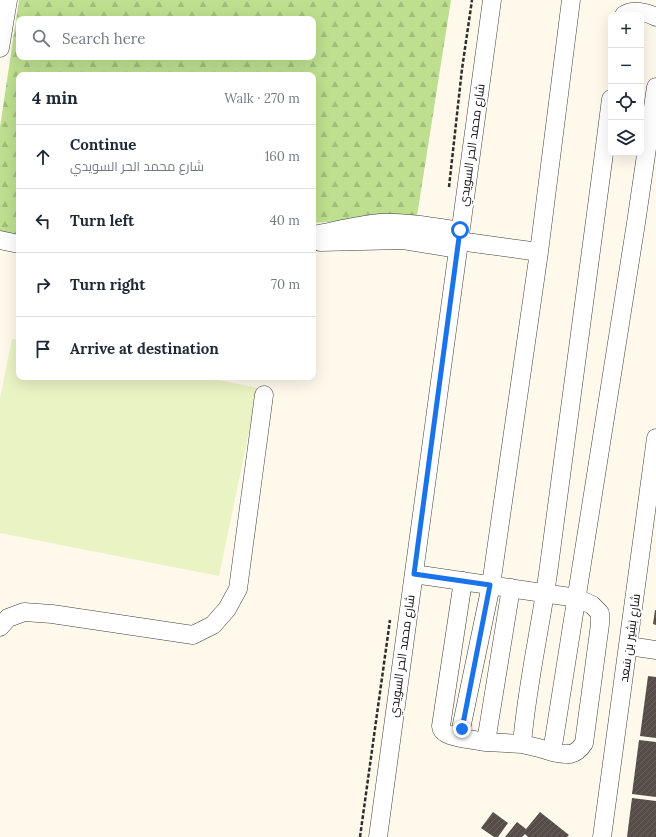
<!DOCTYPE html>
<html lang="en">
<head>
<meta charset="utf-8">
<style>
	:root { --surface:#fff; --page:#f6f6f7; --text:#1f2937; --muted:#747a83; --line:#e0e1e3 }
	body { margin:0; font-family:Lora,Cairo,serif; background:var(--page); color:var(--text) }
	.controls { position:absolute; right:12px; top:12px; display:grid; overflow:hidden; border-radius:8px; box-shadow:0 4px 16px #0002 }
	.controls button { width:36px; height:36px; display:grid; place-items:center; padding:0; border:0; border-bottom:1px solid var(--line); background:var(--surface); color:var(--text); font:20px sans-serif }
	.stop { position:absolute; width:12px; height:12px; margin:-9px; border:3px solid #1a73e8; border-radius:50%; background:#fff }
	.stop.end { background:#1a73e8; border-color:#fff; box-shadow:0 1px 4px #0008 }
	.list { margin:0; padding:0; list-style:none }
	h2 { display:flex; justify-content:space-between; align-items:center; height:52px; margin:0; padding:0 16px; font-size:17px }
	h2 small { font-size:13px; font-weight:400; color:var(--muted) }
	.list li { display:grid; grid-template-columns:26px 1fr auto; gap:12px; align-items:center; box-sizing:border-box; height:64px; padding:0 16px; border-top:1px solid var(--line) }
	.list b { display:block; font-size:15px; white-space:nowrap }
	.list p { margin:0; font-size:13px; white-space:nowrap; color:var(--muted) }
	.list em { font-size:13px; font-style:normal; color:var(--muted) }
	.icon { flex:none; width:22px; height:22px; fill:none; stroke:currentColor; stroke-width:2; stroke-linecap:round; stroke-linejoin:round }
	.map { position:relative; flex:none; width:656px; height:837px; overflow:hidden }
	.search { position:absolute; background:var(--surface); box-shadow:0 4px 16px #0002; left:16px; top:16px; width:300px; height:44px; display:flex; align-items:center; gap:10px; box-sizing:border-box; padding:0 14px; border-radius:8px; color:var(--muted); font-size:15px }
	.panel { position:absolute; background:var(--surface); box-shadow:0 4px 16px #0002; left:16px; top:72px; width:300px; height:308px; border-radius:8px }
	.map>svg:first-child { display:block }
	.forest { fill:url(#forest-firs); fill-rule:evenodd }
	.pitch { fill:#e9f3c4 }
	.building { fill:url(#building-hatch) }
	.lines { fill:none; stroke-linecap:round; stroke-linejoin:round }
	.minor-casing { stroke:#3f3f3f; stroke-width:19 }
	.path { stroke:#2e2e2e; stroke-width:2.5; stroke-dasharray:4 2; stroke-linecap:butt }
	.minor { stroke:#fff; stroke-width:18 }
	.route { stroke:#1a73e8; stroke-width:5 }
	.labels { text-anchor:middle; stroke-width:4; stroke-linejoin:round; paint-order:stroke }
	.street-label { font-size:12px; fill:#0c0c0c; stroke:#fff }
</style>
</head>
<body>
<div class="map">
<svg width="656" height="837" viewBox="0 0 656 837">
	<defs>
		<pattern id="forest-firs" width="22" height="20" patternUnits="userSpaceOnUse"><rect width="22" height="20" fill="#bddf8f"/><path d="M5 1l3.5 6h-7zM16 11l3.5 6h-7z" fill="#a1be7a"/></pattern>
		<pattern id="building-hatch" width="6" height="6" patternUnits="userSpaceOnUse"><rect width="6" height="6" fill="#564c48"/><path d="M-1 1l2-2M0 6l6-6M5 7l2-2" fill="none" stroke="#69615e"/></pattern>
	</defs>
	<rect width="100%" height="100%" fill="#fff9ec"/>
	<path class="forest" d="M19,0H451L417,216L313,223V75H19V237L0,233V127ZM19,19H313V57H19Z"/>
	<path class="pitch" d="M12,339L19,340V377H203L258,388L219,576L0,533V398Z"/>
	<path class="building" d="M655,610H656V625L653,624Z
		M648,676L656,677V738L640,736Z
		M639,740L656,742V797L632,794Z
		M632,798L656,801V837H627Z
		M493,812L508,823L498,837H494L481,828Z
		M540,812L569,835L567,837H528L525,834L522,837H505L517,822L526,829Z"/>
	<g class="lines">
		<g class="minor-casing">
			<path id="minor" d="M624,15C632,9 647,12 656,17
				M0,48L8,0
				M611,99C591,255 570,411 549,566C541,626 527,684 522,744L539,748L552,752L636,223L656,87
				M313,235C335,231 358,225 380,223C407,222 434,227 460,231
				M0,240L19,244
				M459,241L539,252
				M320,242L403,240L458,249
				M414,574L577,598L592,605L600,613V624L584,743C575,757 567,755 552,752
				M0,627L8,618L24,612L52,614L193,635L213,625L227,609L238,589L264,395
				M629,646L656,650
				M461,738C453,736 442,735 441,726L463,581
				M486,742L511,588
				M522,744L486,742L461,738V729L491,585L539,252L571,0
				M378,837L492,0
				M602,837L656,438"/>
		</g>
		<path class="path" d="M449,187L462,69L472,0
			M360,837L390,620"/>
		<use href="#minor" class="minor"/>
	</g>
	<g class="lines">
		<path class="route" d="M460,230L414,574L490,585L462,729"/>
	</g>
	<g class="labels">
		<g class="street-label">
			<text transform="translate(472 145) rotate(-82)" y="4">شارع محمد الحر السويدي</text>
			<text transform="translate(630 638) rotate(-82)" y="4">شارع بَشِير بن سَعد</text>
			<text transform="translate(402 656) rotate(-82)" y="4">شارع محمد الحر السويدي</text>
		</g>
	</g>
</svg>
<div class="controls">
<button>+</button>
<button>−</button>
<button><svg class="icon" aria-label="locate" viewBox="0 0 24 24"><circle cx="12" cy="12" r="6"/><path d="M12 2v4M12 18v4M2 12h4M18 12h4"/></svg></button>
<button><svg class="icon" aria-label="layers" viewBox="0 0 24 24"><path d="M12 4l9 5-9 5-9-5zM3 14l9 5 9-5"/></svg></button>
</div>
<div class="stop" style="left:460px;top:230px"></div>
<div class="stop end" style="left:462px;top:729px"></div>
<div class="search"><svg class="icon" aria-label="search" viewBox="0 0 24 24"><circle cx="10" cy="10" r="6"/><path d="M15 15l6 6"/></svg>Search here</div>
<section class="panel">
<h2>4 min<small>Walk · 270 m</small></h2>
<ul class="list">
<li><svg class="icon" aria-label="ahead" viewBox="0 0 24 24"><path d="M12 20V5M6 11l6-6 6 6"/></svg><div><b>Continue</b><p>شارع محمد الحر السويدي</p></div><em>160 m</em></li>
<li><svg class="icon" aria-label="left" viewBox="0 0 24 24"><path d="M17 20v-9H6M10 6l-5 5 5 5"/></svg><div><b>Turn left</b></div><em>40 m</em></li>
<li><svg class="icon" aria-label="right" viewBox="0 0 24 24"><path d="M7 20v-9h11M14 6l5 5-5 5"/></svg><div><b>Turn right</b></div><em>70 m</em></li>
<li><svg class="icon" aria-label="arrive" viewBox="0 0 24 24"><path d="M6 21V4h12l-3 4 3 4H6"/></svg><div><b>Arrive at destination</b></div></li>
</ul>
</section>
</div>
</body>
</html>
